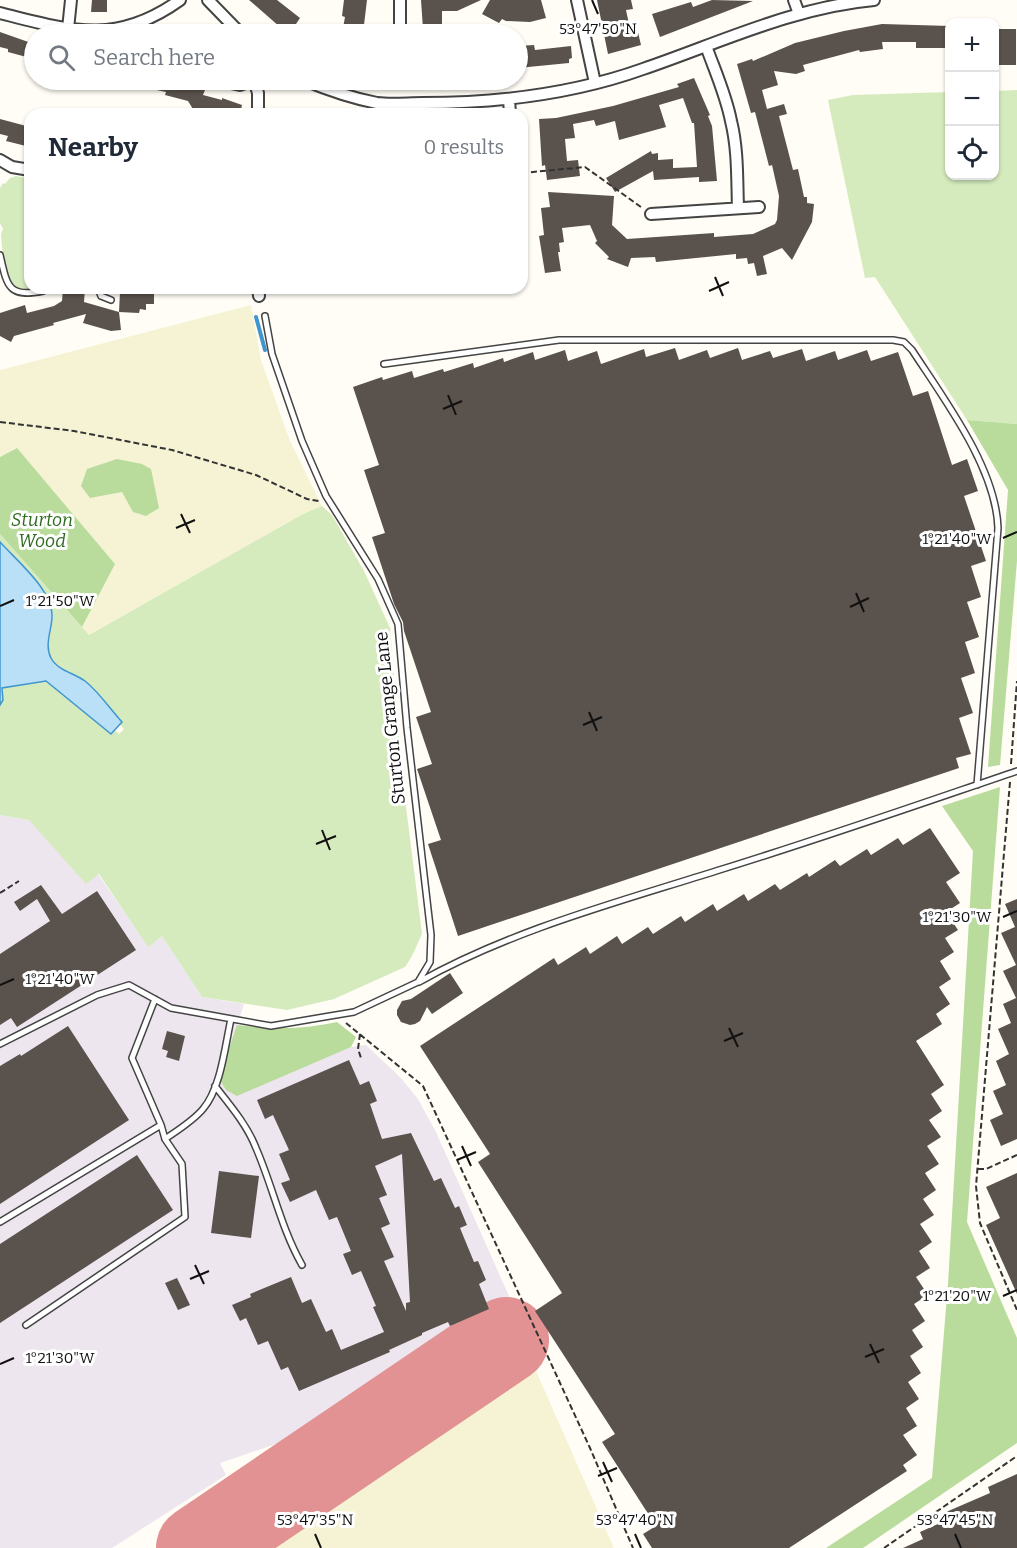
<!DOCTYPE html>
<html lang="en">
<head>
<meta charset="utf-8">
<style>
	:root { --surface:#fff; --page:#f2f2f3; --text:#1f2937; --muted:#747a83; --line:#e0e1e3 }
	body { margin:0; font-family:Bitter,serif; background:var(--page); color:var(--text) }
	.controls { position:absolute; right:18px; top:18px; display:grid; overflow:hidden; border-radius:12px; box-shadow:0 2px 4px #0004 }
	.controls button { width:54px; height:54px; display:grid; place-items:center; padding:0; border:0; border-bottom:2px solid var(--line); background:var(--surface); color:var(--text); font:30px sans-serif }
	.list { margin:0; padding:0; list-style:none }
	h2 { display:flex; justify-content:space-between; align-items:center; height:78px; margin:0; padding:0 24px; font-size:26px }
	h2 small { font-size:20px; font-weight:400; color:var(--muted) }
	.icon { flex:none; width:33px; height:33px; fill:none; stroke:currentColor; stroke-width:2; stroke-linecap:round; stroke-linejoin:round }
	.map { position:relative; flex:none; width:1017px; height:1548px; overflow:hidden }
	.search { position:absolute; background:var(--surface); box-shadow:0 2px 4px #0004; left:24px; top:24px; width:504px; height:66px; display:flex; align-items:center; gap:15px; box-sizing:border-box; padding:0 21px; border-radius:33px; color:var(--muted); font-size:22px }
	.panel { position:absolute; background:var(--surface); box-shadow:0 2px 4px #0004; left:24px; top:108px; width:504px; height:186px; border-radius:18px }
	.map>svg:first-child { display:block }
	.industrial { fill:#eee6ef }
	.farmland { fill:#f6f3d4 }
	.green { fill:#d5ebbd }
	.forest { fill:#b9dc9c }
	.water { fill:#b9e0f7; stroke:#3f96cf; stroke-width:1.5 }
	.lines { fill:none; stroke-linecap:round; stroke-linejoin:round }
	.stream { stroke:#3f96cf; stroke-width:4 }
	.runway { stroke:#e29292; stroke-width:86 }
	.building { fill:#5a524d; fill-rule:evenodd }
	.service-casing { stroke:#444; stroke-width:8 }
	.minor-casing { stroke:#444; stroke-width:14 }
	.path { stroke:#333; stroke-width:2; stroke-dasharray:6 3; stroke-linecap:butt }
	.service { stroke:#fff; stroke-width:5 }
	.minor { stroke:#fff; stroke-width:10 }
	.ticks { fill:none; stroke:#111; stroke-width:2 }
	.labels { text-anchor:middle; stroke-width:6; stroke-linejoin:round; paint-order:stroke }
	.park-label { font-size:18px; font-style:italic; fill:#2f6b1f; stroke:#fff }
	.street-label { font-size:18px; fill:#111; stroke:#fff }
	.ticks-label { font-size:15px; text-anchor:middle; fill:#111; stroke:#fff; stroke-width:6; stroke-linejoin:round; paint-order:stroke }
</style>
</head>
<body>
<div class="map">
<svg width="1017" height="1548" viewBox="0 0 1017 1548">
	<rect width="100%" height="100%" fill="#fffdf5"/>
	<path class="industrial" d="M0,815L29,820L98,874L148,946L162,936L202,997L244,1004L220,1078L351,1047L366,1045L401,1078L418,1099L436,1132L513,1305L300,1436L220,1463L226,1475L112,1548H0Z"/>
	<path class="farmland" d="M251,305L261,360L290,441L322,506L303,514L89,635L82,627L114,564L16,448L0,457V370Z
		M536,1371L614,1548H266Z"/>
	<path class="green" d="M1017,90V424L967,420L875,277L865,278L828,100L853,95L949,92L950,176H994L995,91Z
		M16,176L30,179V288H38C4,300 3,257 1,234L3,229L0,223V188L3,183L5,184L10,178Z
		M322,506L332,515L364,571L390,628L403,783L422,934L412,956L405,967L334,999L287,1010L202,997L162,936L148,947L99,874L86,884L29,820L0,815V705L3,700L2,688L40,681L49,682L111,734L115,730L119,734L124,729L120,725L122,722L85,681L55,664L50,657L48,649L53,615L45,592L0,542V534L89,635L303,514Z"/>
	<path class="forest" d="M967,420L1017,424V561L1000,765L988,767L1008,490Z
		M17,448L115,564L82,627L0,534V457Z
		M117,459L142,464L151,469L159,508L146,516L133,512L122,492L90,498L81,486L87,469Z
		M1000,787L967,1222L1017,1338V1443L863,1548H826L932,1478L948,1284L973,851L942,806Z
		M337,1022L356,1037L351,1047L237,1096L226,1090L219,1078L237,1025C275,1029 299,1030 337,1022Z"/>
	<path class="water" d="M0,542C16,560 54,591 52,617C52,629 44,645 51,658C57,670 74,673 85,681C99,692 110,709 122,722L111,734L46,681L2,688L3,700L0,705Z"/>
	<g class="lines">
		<path class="stream" d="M256,317L265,350"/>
		<path class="runway" d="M199,1548L506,1340"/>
	</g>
	<path class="building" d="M92,0H107V12H91Z
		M249,0H277L300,18L296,24L308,34H288Z
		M344,0H367L364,25H366L365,34H342L345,17L342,16Z
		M421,0H481L457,11H442V34H432V29H423Z
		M490,0H541L546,18L530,22L506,21L502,19L499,23L482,14Z
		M597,0H631L633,9L626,10L630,29L637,28L641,45L608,54Z
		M712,0L753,1L660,37L652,14L691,2L693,7Z
		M882,24L950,26V48H916V42H882L883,49L860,52L859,50L803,65L805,71L796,74L774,71L778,85L762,90L767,109L784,104L787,114L779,116L793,170L798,169L804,197H807V203L814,204L812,222L792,260L782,248L763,256L767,274L757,276L754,263L748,264L747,258L736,259V254L656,262L655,257L631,258L628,267L607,259L609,257L595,243L597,241L590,225L562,228L564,242L559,243L560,252H558L561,271L545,273L539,236L544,235L541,208L550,207L548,192L614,196L612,225L627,239L714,233V237L753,234L775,224L777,220L779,196L772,165L769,166L755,112L751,113L737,64L752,59L753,61L795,43L844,31Z
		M994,29H1016V65H994Z
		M0,32L34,44V59L8,52V49L0,47Z
		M534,45L535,50L571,46L572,58L569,59V63L518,68V46Z
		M694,78L710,115L708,116L712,126L717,181L699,182V177L654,180L653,171L615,192L606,178L651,151L652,154L658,153V160L673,159V168L697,167L694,123H692L683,98L659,105L666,127L619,140L615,121L596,126L594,120L573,124L575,138L565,139L567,161L578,160L580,176L547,180L545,165L542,166L539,119L556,118L613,106L679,87L677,84Z
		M128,80H185L184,85L205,90L203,95L222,100V98L242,105L240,114H196L188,101L165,95L166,92L128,84Z
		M0,119L30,127V147L6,141L8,136L0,134Z
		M63,288H85L84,302L119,312L121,330L111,331L83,323L86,314L53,323L54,325L14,336L11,342L0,336V313L25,305L27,313L54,306L62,301Z
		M120,292L154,294V304H146V310L140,309L139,313L119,312Z
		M675,348L679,360L707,350L710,358L738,348L742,360L770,351L773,358L802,349L806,361L835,351L838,360L867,350L871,361L898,352L913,396L928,391L952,465L967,459L978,491L964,496L986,561L971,566L981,597L967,602L979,637L965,642L975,673L961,678L973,713L959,718L971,754L956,758L959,768L458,936L428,844L441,840L417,769L432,764L416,717L431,712L404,631L403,622L394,604L372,537L385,533L364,470L379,465L353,387L382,377L383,380L412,371L414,378L443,369L444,372L473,363L474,368L503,358L504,362L533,352L535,360L565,350L568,361L597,351L601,364L644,349L646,357Z
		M930,828L960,873L946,882L960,903L946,912L958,930L945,938L954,952L940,961L951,979L939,987L950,1004L936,1014L942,1024L916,1041L944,1085L931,1094L942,1111L929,1120L941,1137L927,1146L939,1164L925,1173L936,1190L923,1199L934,1215L920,1224L932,1242L919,1251L930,1268L916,1277L928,1295L914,1304L925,1321L912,1330L923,1347L910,1356L921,1373L908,1382L919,1399L906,1408L917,1426L903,1435L917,1455L903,1465L907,1471L789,1548H652L643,1534L656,1526L602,1442L615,1434L535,1311L562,1293L478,1162L490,1154L420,1046L554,958L558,965L586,947L590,954L617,936L622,944L648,927L653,934L681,916L685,922L713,904L717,911L744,894L748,901L775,884L780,890L807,873L809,877L835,860L840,866L867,849L871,855L898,838L903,845Z
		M41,885L62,914L97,891L136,950L17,1027L11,1018L0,1025V954L50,921L37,899L20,911L14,902Z
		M1017,899V1139L1001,1146L990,1120L1003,1114L993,1091L1006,1085L996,1061L1009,1054L998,1029L1011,1023L1003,1004L1016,998L1003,971L1016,965L1001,933L1015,927L1005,904Z
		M450,973L463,993L432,1014L427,1007L420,1021L415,1024L410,1025L401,1022L397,1015V1010L402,1001L411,999Z
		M68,1026L129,1120L0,1204V1066L20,1054L21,1056Z
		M167,1031L185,1036L179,1061L166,1057L168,1051L162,1049Z
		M349,1060L360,1085L369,1081L377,1101L370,1104L382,1139L411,1133L434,1181L441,1178L455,1208L459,1206L467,1225L460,1228L474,1262L478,1261L486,1280L479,1284L489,1309L450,1326L448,1322L422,1333V1335L389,1350L390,1352L299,1391L288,1367L281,1370L268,1341L258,1345L246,1318L240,1321L232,1305L251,1297L250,1294L291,1277L302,1303L311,1299L326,1332L332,1329L341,1350L384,1332L373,1307L376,1306L361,1271L352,1275L343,1254L351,1251L337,1217L329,1220L316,1190L290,1202L281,1183L290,1180L279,1154L289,1150L273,1115L265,1119L257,1100ZM402,1154L410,1302L406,1303V1311L384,1261L394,1257L381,1228L390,1224L379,1198L387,1195L375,1166Z
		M137,1155L173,1210L0,1323V1244Z
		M219,1171L259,1176L251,1238L211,1233Z
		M1017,1173V1294L986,1225L1000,1218L986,1187Z
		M177,1278L190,1305L178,1310L165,1283Z
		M1017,1474V1548H903L923,1539L920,1532L949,1519L946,1512L990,1493L988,1487Z"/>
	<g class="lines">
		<g class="service-casing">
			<path id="service" d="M0,255C7,286 8,298 43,291
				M98,288L101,296L111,300
				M384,364L559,340H893L904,342L912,350C944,399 996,468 998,528L977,785
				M419,982C512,930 615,903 716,871C817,840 917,805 1017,771
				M0,1044L97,995L129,985L171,1008L271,1026L324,1017L354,1012L418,982L430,962L431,935L407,728L398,624L378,579L326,496L302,441L272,354L265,316
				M215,1086C230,1105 247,1125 256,1148C273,1187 281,1228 302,1265
				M165,1139C178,1130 193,1121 203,1109C221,1088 225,1046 231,1019
				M0,1222L161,1125
				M26,1325L185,1217L182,1164L165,1139L161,1125L132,1058L155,999"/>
		</g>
		<g class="minor-casing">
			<path id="minor" d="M208,0L241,34
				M400,0V34
				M577,0L595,83
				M794,0L799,14
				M0,13C71,31 116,46 180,0
				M68,29L71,0
				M706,46C715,71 726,95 731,121C738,149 737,179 738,208
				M304,80C328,90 351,98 377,103C392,105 408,103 423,103C497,103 573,94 643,69C719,43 794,7 874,0
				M226,82L240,85L254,80L258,93V114
				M509,99L510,114
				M0,160L12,167L30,170
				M651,214L759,207
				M258,288L259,296"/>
		</g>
		<path class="path" d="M522,173L585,167L641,207
			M0,422L74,431L172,450L256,475L307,499L319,501
			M1011,764L1017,681
			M1010,782L976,1186L980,1223L1017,1310
			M0,893L19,881
			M346,1023L423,1086L590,1448L633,1548
			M360,1034L358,1049L361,1058
			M978,1169H986L1017,1155
			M884,1548L1017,1456"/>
		<use href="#service" class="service"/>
		<use href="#minor" class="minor"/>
	</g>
	<path class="ticks" d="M592,0L598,14M715,277L723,296M709,291L729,282M448,395L456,415M443,409L462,401M181,514L190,533M176,528L195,520M1003,538L1017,532M856,593L864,612M0,606L14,600M850,607L869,598M589,712L597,731M583,725L602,717M322,830L330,850M316,844L336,836M1003,917L1017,911M0,985L14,979M729,1028L738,1047M724,1041L743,1033M462,1146L471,1166M457,1160L476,1152M195,1265L204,1284M190,1279L209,1271M1003,1296L1017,1290M870,1344L879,1363M865,1357L884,1349M0,1364L14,1358M603,1462L612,1482M598,1476L617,1468M315,1534L321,1548M635,1534L641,1548M955,1534L961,1548"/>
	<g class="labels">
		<g class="park-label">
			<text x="42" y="526">Sturton<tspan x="42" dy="21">Wood</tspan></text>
		</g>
		<g class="street-label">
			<text transform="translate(390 718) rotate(-96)" y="6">Sturton Grange Lane</text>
		</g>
	</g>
	<g class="ticks-label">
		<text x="598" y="34">53°47'50"N</text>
		<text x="957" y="544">1°21'40"W</text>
		<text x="60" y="606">1°21'50"W</text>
		<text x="957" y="922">1°21'30"W</text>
		<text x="60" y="984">1°21'40"W</text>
		<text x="957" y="1301">1°21'20"W</text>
		<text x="60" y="1363">1°21'30"W</text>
		<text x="315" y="1525">53°47'35"N</text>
		<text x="635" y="1525">53°47'40"N</text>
		<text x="955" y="1525">53°47'45"N</text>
	</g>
</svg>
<div class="controls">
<button>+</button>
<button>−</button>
<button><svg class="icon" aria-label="locate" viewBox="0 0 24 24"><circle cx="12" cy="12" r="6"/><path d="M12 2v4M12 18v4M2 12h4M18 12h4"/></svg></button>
</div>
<div class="search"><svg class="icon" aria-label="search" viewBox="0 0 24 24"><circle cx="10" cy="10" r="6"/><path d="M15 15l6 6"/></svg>Search here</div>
<section class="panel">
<h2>Nearby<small>0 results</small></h2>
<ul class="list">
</ul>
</section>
</div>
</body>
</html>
